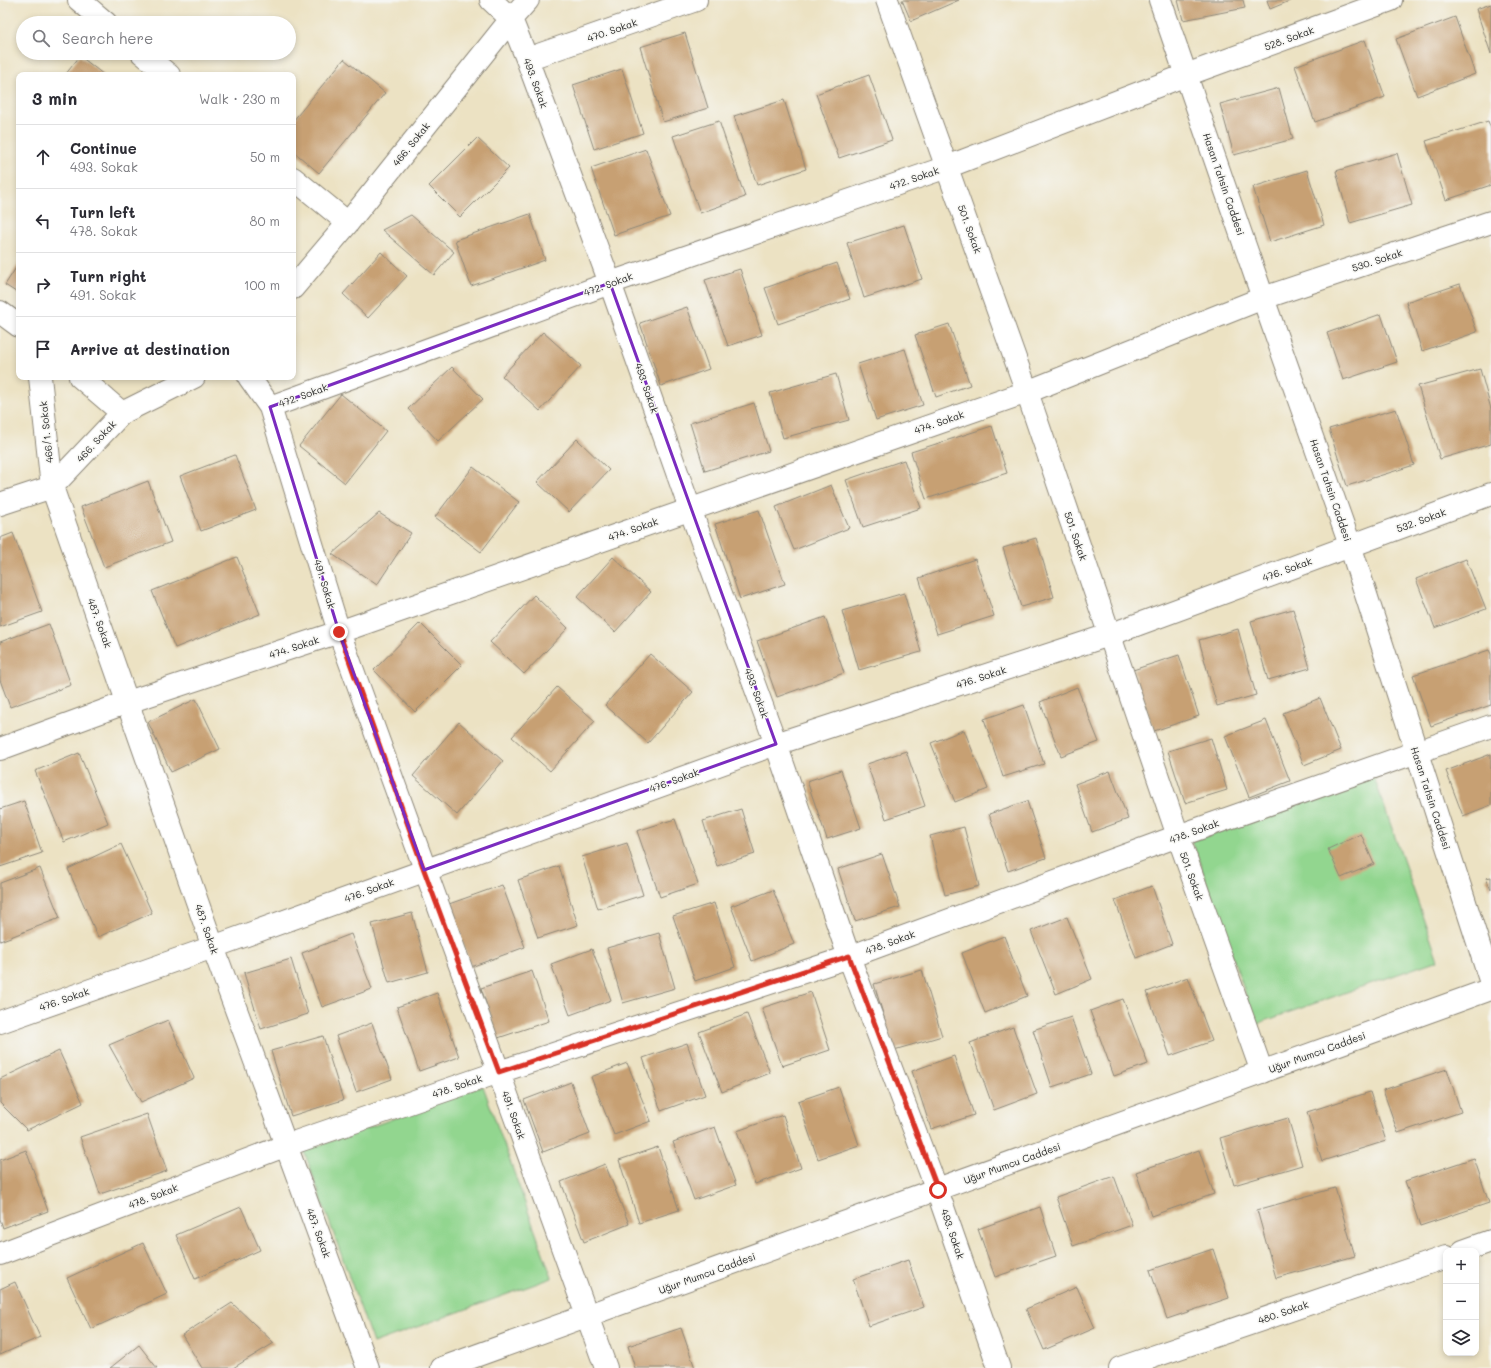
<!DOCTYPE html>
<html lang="en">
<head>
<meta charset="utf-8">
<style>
	:root { --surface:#fff; --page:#f7f7f7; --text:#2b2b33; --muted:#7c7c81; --line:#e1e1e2 }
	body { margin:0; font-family:Mali,sans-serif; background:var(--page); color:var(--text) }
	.controls { position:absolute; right:12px; bottom:12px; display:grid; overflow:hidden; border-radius:8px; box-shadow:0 2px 6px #0003 }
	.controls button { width:36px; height:36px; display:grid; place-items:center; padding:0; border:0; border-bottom:1px solid var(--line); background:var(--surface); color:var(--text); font:20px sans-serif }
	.stop { position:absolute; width:12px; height:12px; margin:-9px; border:3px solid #d93025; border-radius:50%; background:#fff }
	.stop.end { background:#d93025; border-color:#fff; box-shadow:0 1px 4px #0008 }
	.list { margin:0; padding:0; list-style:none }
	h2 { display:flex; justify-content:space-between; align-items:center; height:52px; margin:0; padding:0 16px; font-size:17px }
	h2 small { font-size:13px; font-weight:400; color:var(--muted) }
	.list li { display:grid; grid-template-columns:26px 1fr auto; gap:12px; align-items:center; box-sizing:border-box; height:64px; padding:0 16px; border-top:1px solid var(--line) }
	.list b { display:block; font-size:15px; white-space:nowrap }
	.list p { margin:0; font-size:13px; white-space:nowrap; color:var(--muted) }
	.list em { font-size:13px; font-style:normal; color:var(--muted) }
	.icon { flex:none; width:22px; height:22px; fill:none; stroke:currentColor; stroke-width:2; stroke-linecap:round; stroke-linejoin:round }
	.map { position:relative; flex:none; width:1491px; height:1368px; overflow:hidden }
	.search { position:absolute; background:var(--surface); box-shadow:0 2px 6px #0003; left:16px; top:16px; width:280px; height:44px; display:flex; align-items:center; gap:10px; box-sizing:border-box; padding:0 14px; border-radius:22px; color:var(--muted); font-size:15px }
	.panel { position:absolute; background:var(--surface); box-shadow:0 2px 6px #0003; left:16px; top:72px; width:280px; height:308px; border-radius:8px }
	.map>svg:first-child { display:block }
	.green { fill:#92d68f; stroke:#5e805d }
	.building { fill:#c7a073 }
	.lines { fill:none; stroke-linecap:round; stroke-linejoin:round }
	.street-casing { stroke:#8c8677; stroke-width:24 }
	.secondary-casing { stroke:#8c8677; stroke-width:24 }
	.street { stroke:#fff; stroke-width:22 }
	.secondary { stroke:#fff; stroke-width:22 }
	.route { stroke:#d93025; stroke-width:5 }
	.marked { fill:none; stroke:#7b2cbf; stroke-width:3; stroke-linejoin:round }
	.labels { text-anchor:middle; stroke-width:3; stroke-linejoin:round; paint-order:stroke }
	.street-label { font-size:10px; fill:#2b2b2b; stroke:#f6f6f2 }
</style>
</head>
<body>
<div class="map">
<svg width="1491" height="1368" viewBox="0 0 1491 1368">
	<rect width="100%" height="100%" fill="#f6f6f2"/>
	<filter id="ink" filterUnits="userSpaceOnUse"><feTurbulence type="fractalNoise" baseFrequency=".025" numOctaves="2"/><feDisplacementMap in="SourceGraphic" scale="8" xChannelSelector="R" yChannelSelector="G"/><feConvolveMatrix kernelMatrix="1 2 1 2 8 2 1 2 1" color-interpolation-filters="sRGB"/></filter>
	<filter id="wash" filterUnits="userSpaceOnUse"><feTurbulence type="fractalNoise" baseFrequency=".012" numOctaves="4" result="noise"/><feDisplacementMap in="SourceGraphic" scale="16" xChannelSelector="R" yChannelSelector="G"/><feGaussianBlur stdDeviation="0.9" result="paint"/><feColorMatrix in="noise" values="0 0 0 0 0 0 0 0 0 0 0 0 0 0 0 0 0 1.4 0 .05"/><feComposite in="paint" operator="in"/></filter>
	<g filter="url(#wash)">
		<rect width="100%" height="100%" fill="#ece2c3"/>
		<path class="green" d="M1374,777L1438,960L1256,1024L1192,841Z
			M483,1086L552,1278L373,1343L304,1151Z"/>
		<g id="blocks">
			<path class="building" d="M902,0H959L911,21Z
				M1178,0H1243L1245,8L1183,20Z
				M1267,0H1292L1270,9Z
				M1491,4V54L1476,9Z
				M1455,17L1475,74L1417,96L1396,39Z
				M685,33L708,108L663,122L640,47Z
				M1365,40L1385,97L1315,122L1295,66Z
				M80,56L104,75H65Z
				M344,59L385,93L319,173L293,151V121Z
				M622,69L643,133L594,149L573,85Z
				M869,75L892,140L839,158L816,94Z
				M1279,88L1293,139L1234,155L1220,104Z
				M784,100L806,169L757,185L734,116Z
				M719,121L745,197L700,213L673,136Z
				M1488,121L1491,129V185L1446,200L1426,141Z
				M477,138L509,168L460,217L429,186Z
				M646,149L670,216L614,235L591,168Z
				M1397,153L1412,205L1350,223L1336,171Z
				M1307,170L1324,225L1270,242L1253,187Z
				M530,214L545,260L471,286L455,240Z
				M411,215L454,252L434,275L382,230Z
				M904,225L922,279L864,298L847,243Z
				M381,252L407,276L368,318L343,294Z
				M19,263V294L5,285Z
				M837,263L850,299L778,324L765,288Z
				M740,269L762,335L728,346L705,280Z
				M1460,284L1477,332L1422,351L1406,302Z
				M687,307L709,369L661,386L640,323Z
				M1381,314L1397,362L1343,380L1327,333Z
				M949,324L970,385L936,397L915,335Z
				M543,332L581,366L540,411L502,376Z
				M905,349L923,405L876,420L858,364Z
				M452,367L483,399L438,441L408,409Z
				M1480,369L1491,409V444L1440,459L1418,386Z
				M836,374L849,420L783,438L770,393Z
				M341,394L386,431L345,483L299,446Z
				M754,403L769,451L705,471L690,423Z
				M1396,409L1414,465L1347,486L1329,429Z
				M992,426L1007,473L926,499L911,452Z
				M577,439L609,470L569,512L537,482Z
				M235,455L256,510L201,531L180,476Z
				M904,460L921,508L863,527L846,480Z
				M473,467L519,502L481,552L435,517Z
				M148,481L171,542L104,567L81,507Z
				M831,485L849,528L794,550L776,507Z
				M759,510L785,584L740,599L715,524Z
				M379,513L411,533L377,585L332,554Z
				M13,533L42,612L0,627V538Z
				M1036,538L1054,597L1021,607L1003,548Z
				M237,557L260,614L175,648L152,591Z
				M613,557L651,592L615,632L577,597Z
				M975,559L994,616L937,634L919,578Z
				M1466,559L1486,609L1435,628L1416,579Z
				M904,593L921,652L859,670L842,611Z
				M534,595L568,628L524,674L490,642Z
				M1293,609L1310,668L1268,680L1251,621Z
				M825,617L844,673L777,697L757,641Z
				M420,623L462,665L415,712L374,670Z
				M49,624L71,685L10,707L0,680V642Z
				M1238,629L1256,695L1217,706L1199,640Z
				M1489,650L1491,654V705L1431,726L1413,675Z
				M650,654L693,692L648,743L605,705Z
				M1179,655L1199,716L1154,731L1133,670Z
				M557,687L595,721L550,771L512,737Z
				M1077,687L1099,742L1061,756L1040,702Z
				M1320,698L1341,750L1304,765L1283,713Z
				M196,699L220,749L171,772L148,722Z
				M1024,705L1044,764L1003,777L984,719Z
				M1266,720L1290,781L1249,797L1225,736Z
				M459,722L503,761L457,815L413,776Z
				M964,730L988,789L955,802L931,743Z
				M1211,738L1227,790L1185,803L1168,751Z
				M906,751L925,806L886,819L867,764Z
				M79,753L108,823L64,842L35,771Z
				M1491,754V805L1463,816L1446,771Z
				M841,770L861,828L827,839L807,781Z
				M1110,771L1128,819L1092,832L1075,784Z
				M24,801L42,853L0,867V809Z
				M1027,801L1046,858L1008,871L989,814Z
				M741,809L755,854L717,866L703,821Z
				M675,819L698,884L660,897L637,831Z
				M964,827L979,886L945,895L930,836Z
				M1361,834L1374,864L1341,878L1328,849Z
				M627,843L643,895L598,909L582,857Z
				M121,844L152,913L98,937L68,869Z
				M882,854L900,907L855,921L838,869Z
				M559,866L578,925L538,938L518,880Z
				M40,868L60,918L0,941V883Z
				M1491,877V890L1486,878Z
				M502,885L525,947L471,967L449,904Z
				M1152,886L1172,944L1136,958L1115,900Z
				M773,890L794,944L752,961L731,906Z
				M714,903L735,967L695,981L673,916Z
				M412,913L428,972L389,983L372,924Z
				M1067,917L1092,979L1056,994L1031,931Z
				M659,933L675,988L623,1003L607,948Z
				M351,934L372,989L322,1007L302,953Z
				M1004,936L1027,996L985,1013L962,953Z
				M592,949L611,1000L570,1015L551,964Z
				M291,959L308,1014L261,1029L244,973Z
				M922,970L942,1036L894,1050L874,984Z
				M532,971L549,1021L498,1038L481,988Z
				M1188,977L1212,1041L1170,1056L1147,992Z
				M811,992L830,1050L782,1066L762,1008Z
				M437,993L459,1057L419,1071L397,1007Z
				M1123,999L1148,1064L1114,1076L1090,1011Z
				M747,1014L770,1073L722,1092L699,1032Z
				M1071,1017L1091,1074L1052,1087L1033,1030Z
				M168,1020L194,1078L141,1102L109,1045Z
				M372,1023L392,1079L356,1092L336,1036Z
				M1013,1027L1037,1094L994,1110L970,1043Z
				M323,1036L343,1100L291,1116L271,1051Z
				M687,1043L705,1095L661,1111L643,1058Z
				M59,1051L83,1103L27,1130L0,1103V1079Z
				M954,1056L974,1115L931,1129L912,1071Z
				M627,1063L651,1121L614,1135L591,1077Z
				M1447,1069L1461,1112L1398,1133L1383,1090Z
				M571,1082L590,1134L543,1152L524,1100Z
				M839,1087L859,1145L818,1159L798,1101Z
				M1370,1092L1386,1141L1322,1161L1307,1112Z
				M147,1114L167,1171L100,1194L80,1137Z
				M783,1115L801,1168L755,1184L737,1131Z
				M1288,1118L1302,1165L1234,1185L1220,1138Z
				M715,1127L736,1185L694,1200L673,1142Z
				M658,1147L679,1210L639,1223L619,1160Z
				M26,1150L48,1211L3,1228L0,1219V1160Z
				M1199,1150L1214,1194L1151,1216L1136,1172Z
				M1474,1158L1489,1203L1420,1226L1405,1181Z
				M605,1164L629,1224L584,1242L561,1182Z
				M1114,1176L1132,1225L1073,1246L1056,1197Z
				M1335,1188L1355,1256L1276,1278L1257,1210Z
				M241,1207L260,1250L195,1279L176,1235Z
				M1040,1207L1056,1256L995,1277L978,1229Z
				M143,1243L167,1294L91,1329L67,1278Z
				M1213,1249L1229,1298L1167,1319L1150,1270Z
				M908,1260L924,1307L869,1326L853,1279Z
				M15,1282L40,1337L0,1355V1289Z
				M1077,1287L1095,1328L1044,1350L1026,1309Z
				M232,1303L274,1343L233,1368H202L182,1335Z
				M681,1328L695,1368H635L628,1346Z
				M139,1345L157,1368H110Z"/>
		</g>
	</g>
	<g filter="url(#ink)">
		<use href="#blocks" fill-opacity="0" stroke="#8c8677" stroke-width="1"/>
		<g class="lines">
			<g class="street-casing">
				<path id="street" d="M79,0L106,23
					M491,0L511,19L527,59L610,283L690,509L776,744L849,957L937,1190L999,1368
					M887,0L1027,392L1178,836L1262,1072
					M142,53L169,75
					M527,59L696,0
					M293,178L348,223
					M293,288L348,223L511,19L528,0
					M0,312L19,326
					M40,377L52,487L213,947L368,1368
					M80,377L122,413
					M249,377L270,407L339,632L606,1368
					M270,407L610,283L947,167L1186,75L1391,0
					M0,504L52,487L122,413L194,377
					M0,749L128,702L339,632L1027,392L1263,298L1491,222
					M0,1022L213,947L776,744L1109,635L1491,494
					M1463,1251L1491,1241
					M0,1254L287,1145L499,1072L849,957L1178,836L1491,726
					M1120,1368L1446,1257"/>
			</g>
			<g class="secondary-casing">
				<path id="secondary" d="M1160,0L1263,298L1350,545L1491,983
					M442,1368L1491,989"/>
			</g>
			<use href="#street" class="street"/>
			<use href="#secondary" class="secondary"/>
		</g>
	</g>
	<g class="lines" filter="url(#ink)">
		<path class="route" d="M339,632L424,870L499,1072L849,956L938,1190"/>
	</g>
	<path class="marked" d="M610,283L776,744L424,870L339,632L270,407Z"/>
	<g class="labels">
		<g class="street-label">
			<text transform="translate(612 30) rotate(-19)" y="4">470. Sokak</text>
			<text transform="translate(1289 38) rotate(-20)" y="4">528. Sokak</text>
			<text transform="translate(536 83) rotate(70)" y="4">493. Sokak</text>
			<text transform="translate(411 144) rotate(-51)" y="4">466. Sokak</text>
			<text transform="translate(914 178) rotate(-19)" y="4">472. Sokak</text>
			<text transform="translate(1224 184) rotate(71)" y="4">Hasan Tahsin Caddesi</text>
			<text transform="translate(970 229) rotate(70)" y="4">501. Sokak</text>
			<text transform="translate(1377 260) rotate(-18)" y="4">530. Sokak</text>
			<text transform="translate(608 284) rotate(-20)" y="4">472. Sokak</text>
			<text transform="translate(647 388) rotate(71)" y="4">493. Sokak</text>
			<text transform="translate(303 395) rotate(-20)" y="4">472. Sokak</text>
			<text transform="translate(939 422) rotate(-19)" y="4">474. Sokak</text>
			<text transform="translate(46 432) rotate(-96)" y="4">466/1. Sokak</text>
			<text transform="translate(96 441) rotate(-47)" y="4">466. Sokak</text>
			<text transform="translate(1331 490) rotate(71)" y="4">Hasan Tahsin Caddesi</text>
			<text transform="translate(1421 520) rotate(-20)" y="4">532. Sokak</text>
			<text transform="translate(633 529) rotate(-19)" y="4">474. Sokak</text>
			<text transform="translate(1076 536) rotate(71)" y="4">501. Sokak</text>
			<text transform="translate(1287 569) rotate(-20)" y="4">476. Sokak</text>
			<text transform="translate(325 584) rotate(73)" y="4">491. Sokak</text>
			<text transform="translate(100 623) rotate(70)" y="4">487. Sokak</text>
			<text transform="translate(294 647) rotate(-18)" y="4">474. Sokak</text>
			<text transform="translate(981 677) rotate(-18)" y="4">476. Sokak</text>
			<text transform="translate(757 693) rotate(70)" y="4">493. Sokak</text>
			<text transform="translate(674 780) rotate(-20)" y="4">476. Sokak</text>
			<text transform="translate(1431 798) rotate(72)" y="4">Hasan Tahsin Caddesi</text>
			<text transform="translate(1194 831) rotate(-20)" y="4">478. Sokak</text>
			<text transform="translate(1192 876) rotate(70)" y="4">501. Sokak</text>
			<text transform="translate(369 890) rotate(-20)" y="4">476. Sokak</text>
			<text transform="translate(207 929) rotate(71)" y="4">487. Sokak</text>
			<text transform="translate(890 942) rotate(-20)" y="4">478. Sokak</text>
			<text transform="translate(64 999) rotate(-19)" y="4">476. Sokak</text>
			<text transform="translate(1317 1052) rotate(-20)" y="4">Uğur Mumcu Caddesi</text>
			<text transform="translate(457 1086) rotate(-19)" y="4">478. Sokak</text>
			<text transform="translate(514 1115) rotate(70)" y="4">491. Sokak</text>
			<text transform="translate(1012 1163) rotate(-20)" y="4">Uğur Mumcu Caddesi</text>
			<text transform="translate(153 1196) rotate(-21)" y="4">478. Sokak</text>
			<text transform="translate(319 1233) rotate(70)" y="4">487. Sokak</text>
			<text transform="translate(953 1234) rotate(71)" y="4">493. Sokak</text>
			<text transform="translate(707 1273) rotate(-20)" y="4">Uğur Mumcu Caddesi</text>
			<text transform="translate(1283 1312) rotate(-19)" y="4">480. Sokak</text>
		</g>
	</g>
</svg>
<div class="controls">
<button>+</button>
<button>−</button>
<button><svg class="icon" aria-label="layers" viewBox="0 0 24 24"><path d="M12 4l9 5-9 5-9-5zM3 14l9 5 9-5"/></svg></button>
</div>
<div class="stop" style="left:938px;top:1190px"></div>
<div class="stop end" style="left:339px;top:632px"></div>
<div class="search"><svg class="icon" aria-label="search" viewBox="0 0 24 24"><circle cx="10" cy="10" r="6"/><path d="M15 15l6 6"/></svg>Search here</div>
<section class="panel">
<h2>3 min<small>Walk · 230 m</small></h2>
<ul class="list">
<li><svg class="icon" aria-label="ahead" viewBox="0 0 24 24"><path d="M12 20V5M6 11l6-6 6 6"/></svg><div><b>Continue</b><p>493. Sokak</p></div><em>50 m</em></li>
<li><svg class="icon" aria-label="left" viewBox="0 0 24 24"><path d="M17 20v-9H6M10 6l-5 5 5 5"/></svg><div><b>Turn left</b><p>478. Sokak</p></div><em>80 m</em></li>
<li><svg class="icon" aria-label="right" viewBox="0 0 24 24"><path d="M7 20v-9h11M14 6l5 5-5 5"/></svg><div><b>Turn right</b><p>491. Sokak</p></div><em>100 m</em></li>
<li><svg class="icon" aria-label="arrive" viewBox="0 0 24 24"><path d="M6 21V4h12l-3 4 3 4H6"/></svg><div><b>Arrive at destination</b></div></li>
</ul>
</section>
</div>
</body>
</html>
